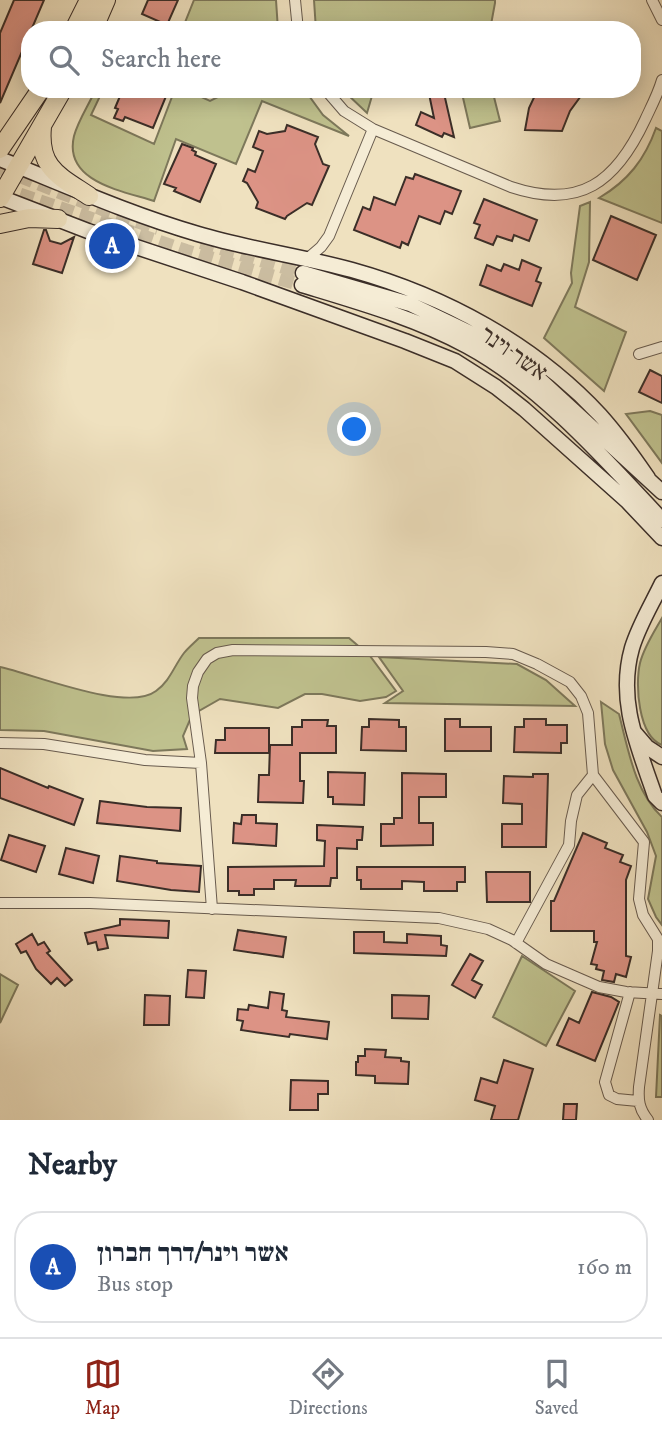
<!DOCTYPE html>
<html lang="en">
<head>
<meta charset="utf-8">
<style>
	:root { --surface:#fff; --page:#f6f6f7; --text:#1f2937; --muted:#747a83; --line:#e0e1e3; --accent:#8f2418 }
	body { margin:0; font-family:"IM FELL DW Pica","Frank Ruhl Libre",serif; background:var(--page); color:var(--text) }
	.you { position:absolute; left:355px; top:430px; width:24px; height:24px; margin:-18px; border:5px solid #fff; border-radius:50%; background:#1a73e8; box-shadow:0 0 0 10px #1a73e833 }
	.badge { display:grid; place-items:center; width:46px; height:46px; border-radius:50%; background:var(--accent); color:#fff; font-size:23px; font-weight:700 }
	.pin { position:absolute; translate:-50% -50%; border:4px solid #fff; box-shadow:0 2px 7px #0006 }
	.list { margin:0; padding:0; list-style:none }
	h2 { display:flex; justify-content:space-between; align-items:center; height:91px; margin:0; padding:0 28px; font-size:30px }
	h2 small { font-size:23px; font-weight:400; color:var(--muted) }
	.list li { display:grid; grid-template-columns:46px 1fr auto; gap:21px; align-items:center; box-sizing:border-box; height:112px; margin:0 14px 14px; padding:0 14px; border:2px solid var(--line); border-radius:28px }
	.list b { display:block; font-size:26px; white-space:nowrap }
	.list p { margin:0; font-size:23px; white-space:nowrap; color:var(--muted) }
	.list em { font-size:23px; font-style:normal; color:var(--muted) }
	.icon { flex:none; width:38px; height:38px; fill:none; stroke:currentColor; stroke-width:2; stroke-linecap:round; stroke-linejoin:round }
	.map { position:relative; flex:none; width:662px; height:1120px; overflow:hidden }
	.search { position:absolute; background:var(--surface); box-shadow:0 4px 18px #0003; left:21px; right:21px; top:21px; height:77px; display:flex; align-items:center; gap:18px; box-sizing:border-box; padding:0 24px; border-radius:28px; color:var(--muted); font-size:26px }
	.sheet { height:217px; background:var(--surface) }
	nav { display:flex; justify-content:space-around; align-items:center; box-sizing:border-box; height:98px; border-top:2px solid var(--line); background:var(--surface); font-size:19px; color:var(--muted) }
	nav a { display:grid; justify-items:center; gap:4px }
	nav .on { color:var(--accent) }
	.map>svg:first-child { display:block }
	.green { fill:#bfc18e; stroke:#7d785b; stroke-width:2 }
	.building { fill:#dc9385; stroke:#3b2e28; stroke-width:2 }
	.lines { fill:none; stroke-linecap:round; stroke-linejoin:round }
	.secondary-tunnel { stroke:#cbbda1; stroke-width:14; stroke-dasharray:14 7; stroke-linecap:butt }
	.street-casing { stroke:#685b4e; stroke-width:12 }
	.secondary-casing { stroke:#3b2e28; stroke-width:17 }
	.highway-casing { stroke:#3b2e28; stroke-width:20 }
	.street { stroke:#f5ecd5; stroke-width:10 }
	.secondary { stroke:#f5ecd5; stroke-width:14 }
	.highway { stroke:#efe1bf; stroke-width:18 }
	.labels { text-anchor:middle; stroke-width:6; stroke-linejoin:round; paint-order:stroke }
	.street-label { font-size:24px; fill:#3b2e28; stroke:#f5ecd5 }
</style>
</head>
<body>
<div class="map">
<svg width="662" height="1120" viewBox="0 0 662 1120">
	<rect width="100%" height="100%" fill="#efe1bf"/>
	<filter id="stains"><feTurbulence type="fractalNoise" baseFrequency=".00286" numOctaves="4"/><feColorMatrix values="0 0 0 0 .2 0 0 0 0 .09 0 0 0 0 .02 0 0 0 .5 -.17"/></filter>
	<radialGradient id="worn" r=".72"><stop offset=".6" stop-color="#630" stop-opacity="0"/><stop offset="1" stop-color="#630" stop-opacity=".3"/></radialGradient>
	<path class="green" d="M194,0H276L278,30H182Z
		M314,0H495V3L490,30H316Z
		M175,89H184L210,101L234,89H304L323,115L349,136L262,101L236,164L176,139L154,201C123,191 63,182 74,136C78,121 88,106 95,91L101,94L91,115L154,144Z
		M343,89H374L367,113L345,92Z
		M461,89H492L500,121L470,128Z
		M656,128L662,131V223L599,198C628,181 645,159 656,128Z
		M590,202L589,262L575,307L626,332L604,391L544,338L572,283L571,273L580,206Z
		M650,411L662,415V463L626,414Z
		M662,618V745C638,736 635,684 640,663C644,647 654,632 662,618Z
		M199,638H349L370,656L396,691L386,697L360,701L322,694H305L278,708L220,699L192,715L183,736L187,749L153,751L44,731L0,730V667C34,674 127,713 156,691C170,681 174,666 184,653C188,648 194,643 199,638Z
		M379,657L517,664L546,680L575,706L385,703L403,691Z
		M601,702L619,714C628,749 635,792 662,817V925L656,917L648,899L656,856L647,832L613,770L605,744Z
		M522,956L575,991L546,1046L493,1017Z
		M0,974L18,985L0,1023Z
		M660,1015L662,1016V1097H656Z"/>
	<path class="building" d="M14,0H44L0,103V33Z
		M148,0H178L167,25L142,14Z
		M123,89H169L153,128L125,117L123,121L114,118L118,109L115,108Z
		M428,89H443L454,137L444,133L442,137L416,125L421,112L434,118Z
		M538,89H586L570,111L562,131L525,130L529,108Z
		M287,125L318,137L315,144L323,164L329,166L312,205L307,203L287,216L285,219L256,208L258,202L247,183L243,181L248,169L255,172L263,151L253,147L259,131L267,134L285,131Z
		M182,144L193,148L192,150L196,152L195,155L216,164L200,202L174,191L176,188L164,184Z
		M415,174L461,191L452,214L445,211L440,224L419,216L408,245L402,242L400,248L354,230L363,207L370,210L374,197L395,205L406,177L413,179Z
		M484,199L537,220L529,241L514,235L512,241L497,236L493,245L475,238L480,225L474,223Z
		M611,216L656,235L637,280L593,260Z
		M44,230H46L50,241L61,244L74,237L62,273L33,264Z
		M522,260L541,268L536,281L541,283L532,306L480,285L487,265L501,271L504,264L519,270Z
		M650,370L662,376V403L639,392Z
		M369,719L399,720V727H406V751L361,750L362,727H369Z
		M445,719H460V727H491V751H445Z
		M524,719H546V725H567V743H561V753L514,752L515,727H524Z
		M302,720H328L327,726H336V753H300V781H304L303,803L258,802L259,775H269L270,745H292V727H302Z
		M225,728H269V753H215L216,740H225Z
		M0,768L48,788L49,786L83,799L74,825L0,798Z
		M328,772L365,773L364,805L333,804V797H328Z
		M402,773L446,774V797H419V823H433V845L381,846V824H394V818H402Z
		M533,774H548L546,847H502V824H522V804L503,803L504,776L533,777Z
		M100,801L147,807L181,808L180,831L97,823Z
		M242,815H256V823L277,824L276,846L233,843L234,823L241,824Z
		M317,825L363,827L362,840H357V849L337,848V878H331L330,886H295L296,880H274V889H254V895H239V891H228V867L324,866L325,841L317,840Z
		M583,833L607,843L605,848L623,855L620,862L631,866L626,880V956L631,957L626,977L616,974L614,982L602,980L604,971L596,969L597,965L591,964L597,942H594V931H551V901H554Z
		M9,835L45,846L36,872L1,860Z
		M66,848L99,856L93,883L59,874Z
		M120,856L157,861V863L201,866L199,892L171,890L117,881Z
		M357,867H465V882H457V891H424V882L402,881V889H361V880H357Z
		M486,872H530V902H487Z
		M120,919L169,921L168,938L105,935L108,948L98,950L96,942L88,944L85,933L120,925Z
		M238,930L286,937L283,957L234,950Z
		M354,932H384V942L407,943V934L441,936V945L447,946L446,956L354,953Z
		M32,934L38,945L44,942L50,951L47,953L72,980L65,986L57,978L51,984L36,969L26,951L21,953L16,944Z
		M470,954L483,961L472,980L482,985L475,998L452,985Z
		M188,970L206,971L204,998L186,997Z
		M270,992L284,994L282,1010L287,1011L286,1017L329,1022L327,1039L290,1034L289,1037L241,1030L243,1021L237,1020L238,1009L248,1010L249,1005L268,1008Z
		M592,992L611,997L619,1002L595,1061L557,1045L569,1018L579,1023Z
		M145,995L170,996L169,1025H144Z
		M392,995L429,996L428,1019L392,1018Z
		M365,1049L386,1050L385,1057L401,1058V1061L409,1062L408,1084L375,1083V1076L356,1075V1062H358V1056H365Z
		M504,1060L533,1069L518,1120H491L495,1106L475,1100L481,1078L497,1083Z
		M291,1080L328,1081V1094H318V1110H290Z
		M564,1104H577L576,1120H563Z"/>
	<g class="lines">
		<path class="secondary-tunnel" d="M0,168L115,214L158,228
			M0,188L186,251L302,285
			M201,242L303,273"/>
		<g class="street-casing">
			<path id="street" d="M295,0L298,30
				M652,0L662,20
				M325,89L344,111L373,129L511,187C580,210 616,182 645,120C651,107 658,94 662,80
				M307,259L321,247L329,236L373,129
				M639,354L662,347
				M0,743L44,744L145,760L201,763
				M0,903H90L439,918L488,929L512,940L546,964L599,987L626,992L662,994
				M212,909L201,763L192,698L193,686L198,672L207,659L217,653L233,650L486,652L513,654L537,664L570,682L581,696L588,713L593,775L644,842L639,899L643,915L658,939V951L639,1087C638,1100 639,1109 648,1120
				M516,943L569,845L571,821L577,795L593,775
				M630,992L605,1082L609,1095L617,1099L638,1101"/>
		</g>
		<g class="secondary-casing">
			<path id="secondary" d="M0,159C65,185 129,214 198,234C248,249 301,256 352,270C445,296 534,344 600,415C618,435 633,456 648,478
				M0,197L88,231L242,282L405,341L455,361L496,387L524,409L627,501L662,538
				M303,273L410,304L479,337L538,378L662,492
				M302,285C358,302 415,318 467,346C541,386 605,459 662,520
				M662,583C652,604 639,625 632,648C617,701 638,746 655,796L662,803
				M635,733L647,747L662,757"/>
		</g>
		<g class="highway-casing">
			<path id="highway" d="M74,30L89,0
				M93,30L106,0
				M42,127C38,168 59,176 89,196
				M0,149L41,89
				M0,198L63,89
				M0,224L29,218L58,219"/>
		</g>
		<use href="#street" class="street"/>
		<use href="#secondary" class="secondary"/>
		<use href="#highway" class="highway"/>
	</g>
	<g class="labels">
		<g class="street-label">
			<text transform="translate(514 353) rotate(35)" y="8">אשר וינר</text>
		</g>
	</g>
	<rect width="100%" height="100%" filter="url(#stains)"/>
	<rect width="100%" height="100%" fill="url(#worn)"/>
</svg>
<div class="you"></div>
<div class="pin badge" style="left:112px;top:246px;background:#1a4fb4">A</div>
<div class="search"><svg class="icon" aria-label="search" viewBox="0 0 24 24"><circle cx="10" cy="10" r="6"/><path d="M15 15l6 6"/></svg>Search here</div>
</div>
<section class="sheet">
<h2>Nearby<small></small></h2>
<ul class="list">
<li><span class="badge" style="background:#1a4fb4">A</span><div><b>אשר וינר/דרך חברון</b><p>Bus stop</p></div><em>160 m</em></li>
</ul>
</section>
<nav>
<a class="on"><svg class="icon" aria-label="map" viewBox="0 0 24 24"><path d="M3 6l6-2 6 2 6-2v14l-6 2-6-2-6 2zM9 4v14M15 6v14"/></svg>Map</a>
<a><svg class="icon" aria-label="directions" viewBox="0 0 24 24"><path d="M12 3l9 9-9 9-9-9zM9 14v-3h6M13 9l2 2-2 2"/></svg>Directions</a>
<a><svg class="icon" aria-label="saved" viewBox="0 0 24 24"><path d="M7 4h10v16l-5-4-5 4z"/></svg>Saved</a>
</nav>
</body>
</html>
